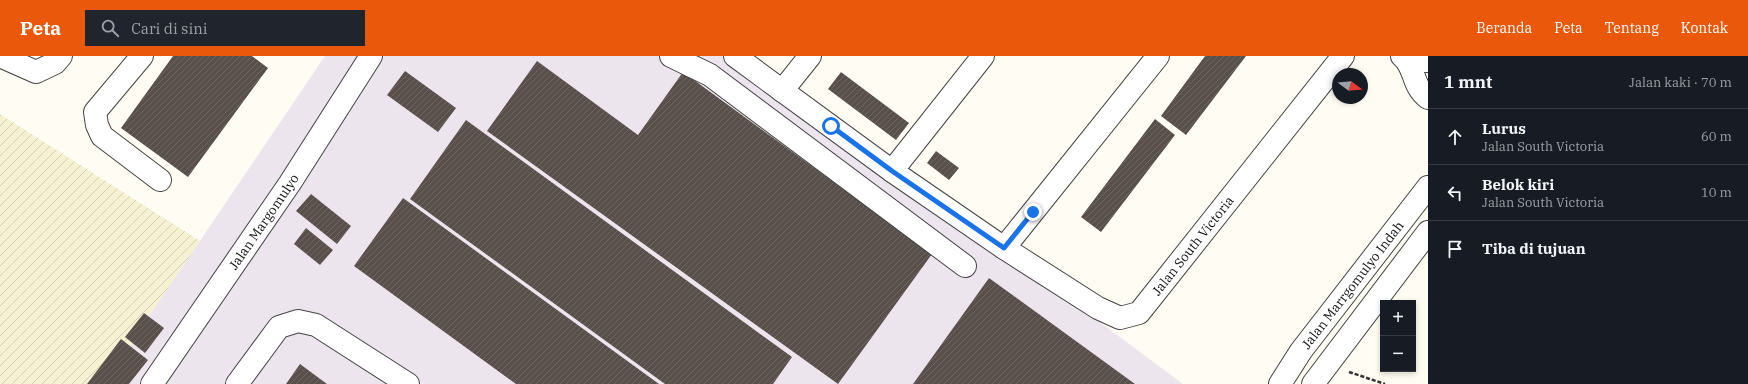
<!DOCTYPE html>
<html lang="id">
<head>
<meta charset="utf-8">
<style>
	:root { --surface:#171b24; --page:#20242c; --text:#f1f3f6; --muted:#9ea1a6; --line:#363941; --accent:#ea580c }
	body { margin:0; font-family:"IBM Plex Serif",serif; background:var(--page); color:var(--text) }
	.controls { position:absolute; right:12px; bottom:12px; display:grid; overflow:hidden; border-radius:0px; box-shadow:0 2px 6px #0003 }
	.controls button { width:36px; height:36px; display:grid; place-items:center; padding:0; border:0; border-bottom:1px solid var(--line); background:var(--surface); color:var(--text); font:20px sans-serif }
	.compass { position:absolute; left:1332px; top:12px; width:36px; height:36px; border-radius:50%; background:var(--surface); box-shadow:0 2px 6px #0003; rotate:106deg }
	.stop { position:absolute; width:12px; height:12px; margin:-9px; border:3px solid #1a73e8; border-radius:50%; background:#fff }
	.stop.end { background:#1a73e8; border-color:#fff; box-shadow:0 1px 4px #0008 }
	.list { margin:0; padding:0; list-style:none }
	h2 { display:flex; justify-content:space-between; align-items:center; height:52px; margin:0; padding:0 16px; font-size:17px }
	h2 small { font-size:13px; font-weight:400; color:var(--muted) }
	.list li { display:grid; grid-template-columns:26px 1fr auto; gap:12px; align-items:center; box-sizing:border-box; height:56px; padding:0 16px; border-top:1px solid var(--line) }
	.list b { display:block; font-size:15px; white-space:nowrap }
	.list p { margin:0; font-size:13px; white-space:nowrap; color:var(--muted) }
	.list em { font-size:13px; font-style:normal; color:var(--muted) }
	.icon { flex:none; width:22px; height:22px; fill:none; stroke:currentColor; stroke-width:2; stroke-linecap:round; stroke-linejoin:round }
	.map { position:relative; flex:none; width:1428px; height:328px; overflow:hidden }
	header { display:flex; align-items:center; gap:24px; box-sizing:border-box; height:56px; padding:0 20px; background:var(--accent); color:#fff }
	header strong { font-size:19px }
	nav { display:flex; gap:22px; margin-inline-start:auto; font-size:14px }
	.search { width:280px; height:36px; background:var(--page); display:flex; align-items:center; gap:10px; box-sizing:border-box; padding:0 14px; border-radius:0px; color:var(--muted); font-size:15px }
	main { display:flex }
	aside { flex:1; background:var(--surface) }
	.map>svg:first-child { display:block }
	.industrial { fill:#ede5ee }
	.farmland { fill:url(#farmland-furrows) }
	.building { fill:url(#building-hatch) }
	.lines { fill:none; stroke-linecap:round; stroke-linejoin:round }
	.minor-casing { stroke:#434343; stroke-width:24 }
	.path { stroke:#323232; stroke-width:2.5; stroke-dasharray:4 2; stroke-linecap:butt }
	.minor { stroke:#fff; stroke-width:22 }
	.route { stroke:#1a73e8; stroke-width:5 }
	.labels { text-anchor:middle; stroke-width:4; stroke-linejoin:round; paint-order:stroke }
	.street-label { font-size:13px; fill:#101010; stroke:#fff }
</style>
</head>
<body>
<header>
<strong>Peta</strong>
<div class="search"><svg class="icon" aria-label="search" viewBox="0 0 24 24"><circle cx="10" cy="10" r="6"/><path d="M15 15l6 6"/></svg>Cari di sini</div>
<nav><a>Beranda</a><a>Peta</a><a>Tentang</a><a>Kontak</a></nav>
</header>
<main>
<div class="map">
<svg width="1428" height="328" viewBox="0 0 1428 328">
	<defs>
		<pattern id="farmland-furrows" width="10" height="10" patternUnits="userSpaceOnUse"><rect width="10" height="10" fill="#f6f1d2"/><path d="M-1 1l2-2M0 10L10 0M9 11l2-2" fill="none" stroke="#d2ceb3"/></pattern>
		<pattern id="building-hatch" width="6" height="6" patternUnits="userSpaceOnUse"><rect width="6" height="6" fill="#59504c"/><path d="M-1 1l2-2M0 6l6-6M5 7l2-2" fill="none" stroke="#6c6561"/></pattern>
	</defs>
	<rect width="100%" height="100%" fill="#fffcf3"/>
	<path class="industrial" d="M325,0H742L1183,328H103Z"/>
	<path class="farmland" d="M0,58L200,185L103,328H0Z"/>
	<path class="building" d="M173,0H252L268,12L188,121L121,72Z
		M1205,0H1246L1186,79L1161,60Z
		M537,5L638,79L683,16L932,198L838,328L487,75Z
		M405,15L456,52L438,76L387,39Z
		M841,16L909,67L896,84L828,33Z
		M1155,63L1175,79L1101,176L1081,161Z
		M466,64L792,301L773,328H665L410,143Z
		M936,95L959,112L949,124L927,107Z
		M311,138L351,170L337,188L296,155Z
		M403,142L659,328H516L354,210Z
		M306,172L333,194L320,209L294,188Z
		M989,222L1135,328H913Z
		M144,257L164,272L145,297L125,281Z
		M121,283L148,304L129,328H87Z
		M300,308L327,328H286Z"/>
	<g class="lines">
		<g class="minor-casing">
			<g id="minor">
				<path d="M0,0L36,16L55,7L61,0"/>
				<path d="M142,0L95,56L97,69L102,80L160,124"/>
				<path d="M671,0L710,19L965,210"/>
				<path id="s1" d="M735,0L892,115L1004,192L1098,252L1120,262L1139,257L1343,0"/>
				<path d="M1402,0C1416,11 1411,29 1428,42"/>
				<path d="M1407,5H1428"/>
				<path d="M782,35L810,0"/>
				<path d="M892,115L983,0"/>
				<path d="M1004,192L1158,0"/>
				<path id="s2" d="M152,328L290,127L371,0"/>
				<path d="M237,328L279,271L298,265L316,269L408,328"/>
				<path id="s3" d="M1280,328L1301,295L1428,131"/>
				<path d="M1313,328L1428,176"/>
			</g>
		</g>
		<path class="path" d="M1349,316L1385,328"/>
		<use href="#minor" class="minor"/>
	</g>
	<g class="lines">
		<path class="route" d="M831,70L892,115L1004,192L1033,156"/>
	</g>
	<g class="labels">
		<g class="street-label">
			<text dy="5" stroke="none"><textPath href="#s2" startOffset="197">Jalan Margomulyo</textPath></text>
			<text dy="5" stroke="none"><textPath href="#s1" startOffset="572">Jalan South Victoria</textPath></text>
			<text dy="5" stroke="none"><textPath href="#s3" startOffset="123">Jalan Marrgomulyo Indah</textPath></text>
		</g>
	</g>
</svg>
<div class="controls">
<button>+</button>
<button>−</button>
</div>
<svg class="compass" viewBox="-18 -18 36 36"><path d="M0-13l5 13h-10z" fill="#e53935"/><path d="M0 13l5-13h-10z" fill="#9ea1a6"/></svg>
<div class="stop" style="left:831px;top:70px"></div>
<div class="stop end" style="left:1033px;top:156px"></div>
</div>
<aside>
<h2>1 mnt<small>Jalan kaki · 70 m</small></h2>
<ul class="list">
<li><svg class="icon" aria-label="ahead" viewBox="0 0 24 24"><path d="M12 20V5M6 11l6-6 6 6"/></svg><div><b>Lurus</b><p>Jalan South Victoria</p></div><em>60 m</em></li>
<li><svg class="icon" aria-label="left" viewBox="0 0 24 24"><path d="M17 20v-9H6M10 6l-5 5 5 5"/></svg><div><b>Belok kiri</b><p>Jalan South Victoria</p></div><em>10 m</em></li>
<li><svg class="icon" aria-label="arrive" viewBox="0 0 24 24"><path d="M6 21V4h12l-3 4 3 4H6"/></svg><div><b>Tiba di tujuan</b></div></li>
</ul>
</aside>
</main>
</body>
</html>
